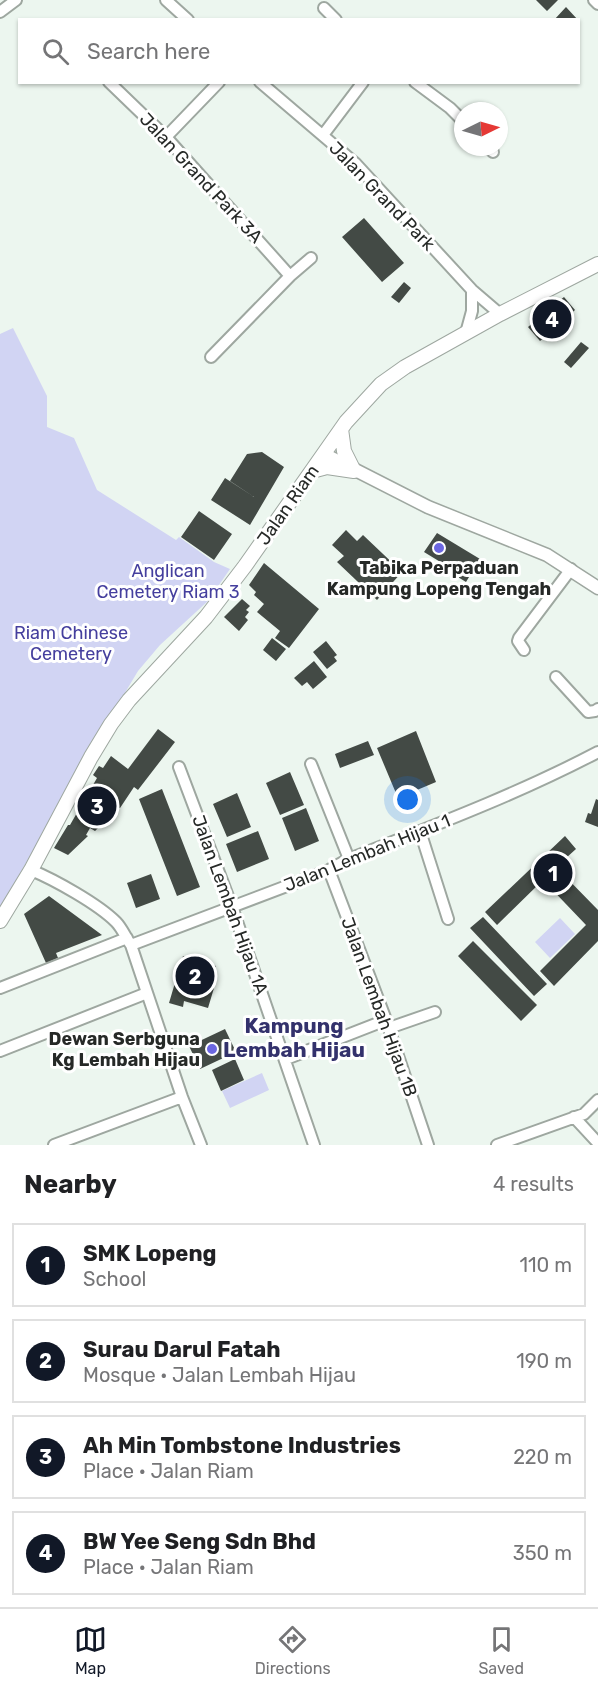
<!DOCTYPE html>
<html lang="en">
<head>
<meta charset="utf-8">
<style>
	:root { --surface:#fff; --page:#f6f6f6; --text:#202124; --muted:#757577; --line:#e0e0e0; --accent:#111827 }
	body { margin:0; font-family:Rubik,sans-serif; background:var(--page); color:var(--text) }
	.compass { position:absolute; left:454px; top:102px; width:54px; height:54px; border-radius:50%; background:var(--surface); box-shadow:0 2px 4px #0004; rotate:85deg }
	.you { position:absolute; left:408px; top:800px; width:21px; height:21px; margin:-15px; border:4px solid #fff; border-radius:50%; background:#1a73e8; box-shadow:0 0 0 9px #1a73e833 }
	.badge { display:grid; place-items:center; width:39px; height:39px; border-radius:50%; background:var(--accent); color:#fff; font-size:20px; font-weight:700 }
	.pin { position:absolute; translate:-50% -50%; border:3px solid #fff; box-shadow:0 2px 6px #0006 }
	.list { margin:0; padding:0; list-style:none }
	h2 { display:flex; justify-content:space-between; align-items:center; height:78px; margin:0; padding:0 24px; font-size:26px }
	h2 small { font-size:20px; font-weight:400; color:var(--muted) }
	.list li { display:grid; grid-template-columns:39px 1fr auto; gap:18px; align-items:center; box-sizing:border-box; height:84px; margin:0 12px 12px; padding:0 12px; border:2px solid var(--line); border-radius:0px }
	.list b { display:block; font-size:22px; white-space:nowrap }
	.list p { margin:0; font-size:20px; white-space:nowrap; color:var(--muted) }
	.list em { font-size:20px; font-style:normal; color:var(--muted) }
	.icon { flex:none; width:33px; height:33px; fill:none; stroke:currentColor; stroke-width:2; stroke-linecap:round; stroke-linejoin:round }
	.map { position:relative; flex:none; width:598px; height:1145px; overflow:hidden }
	.search { position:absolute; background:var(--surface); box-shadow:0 2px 4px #0004; left:18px; right:18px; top:18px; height:66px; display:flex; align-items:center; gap:15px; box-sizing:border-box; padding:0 21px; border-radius:0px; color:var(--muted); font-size:22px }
	.sheet { height:462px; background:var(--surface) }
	nav { display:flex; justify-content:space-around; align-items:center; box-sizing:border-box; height:84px; border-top:2px solid var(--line); background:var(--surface); font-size:16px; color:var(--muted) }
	nav a { display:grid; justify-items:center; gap:3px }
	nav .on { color:var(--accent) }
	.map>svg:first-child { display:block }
	.green { fill:#d1d4f3 }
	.building { fill:#434a45 }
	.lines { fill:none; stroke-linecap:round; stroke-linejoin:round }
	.minor-casing { stroke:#9ea7a0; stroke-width:14 }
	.tertiary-casing { stroke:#9ea7a0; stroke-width:15 }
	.secondary-casing { stroke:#9ea7a0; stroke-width:16 }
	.minor { stroke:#fff; stroke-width:10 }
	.tertiary { stroke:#fff; stroke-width:12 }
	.secondary { stroke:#fff; stroke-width:14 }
	.poi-dot { fill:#6c67e1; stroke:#fff; stroke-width:2 }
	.labels { text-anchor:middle; stroke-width:6; stroke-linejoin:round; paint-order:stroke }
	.street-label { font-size:18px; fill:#262927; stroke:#fff }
	.poi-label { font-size:18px; font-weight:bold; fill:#262927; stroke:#fff }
	.park-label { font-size:18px; fill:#453f9e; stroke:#fff }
	.quarter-label { font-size:21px; font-weight:bold; fill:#33316c; stroke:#fff }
</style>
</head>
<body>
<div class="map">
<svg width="598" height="1145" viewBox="0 0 598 1145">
	<rect width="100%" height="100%" fill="#ecf6ef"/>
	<path class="green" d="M13,328L47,396V427L74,438L97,490L176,540L179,537L214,562L230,569L208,601L160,645L138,671L59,803L0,910V334Z
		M560,918L575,934L550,958L535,942Z
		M262,1073L269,1090L230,1108L222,1091Z"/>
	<path class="building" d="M536,0H558L547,11Z
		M566,7L578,20H554Z
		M364,218L404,263L382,282L342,237Z
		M404,282L411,288L399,303L391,297Z
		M564,297L575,310L540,341L528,327Z
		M581,342L589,348L571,368L564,362Z
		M262,452L284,467L250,525L211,500L225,478L254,497L230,481L247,454Z
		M199,511L232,534L214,560L181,537Z
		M346,530L357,541L363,535L402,572L377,600L337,562L344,556L332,545Z
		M437,533L480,559L466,582L440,566L442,563L424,552Z
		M264,563L319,609L289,648L275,638L280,631L257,612L264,604L254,595L256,592L249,585Z
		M242,599L250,606L246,610L249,612L245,617L248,620L239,631L224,617Z
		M272,638L286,649L276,661L263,650Z
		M326,641L337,655L334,657L337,661L327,669L313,652Z
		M314,661L327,677L313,689L307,682L302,686L294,678Z
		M158,729L175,742L138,790L134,787L120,808L113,804L107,819L95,831L90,828L86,835L88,836L68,855L54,848L68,825H70L97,778L93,775L99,766L103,768L111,756L128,769Z
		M416,731L436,782L398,798L377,748Z
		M368,741L374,755L340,768L335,754Z
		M290,772L304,805L280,815L266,783Z
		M162,789L200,887L177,896L139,799Z
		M237,793L251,827L227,837L213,804Z
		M596,799L598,800V827L585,822L588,813L591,814Z
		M306,808L319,841L295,851L282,818Z
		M258,831L269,859L237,872L226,844Z
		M565,836L576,849L556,867L598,910V941L554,986L540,971L586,925L543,880L497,925L485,912Z
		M151,874L160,899L136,908L127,883Z
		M49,896L102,935L56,953L58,958L46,963L24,914Z
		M483,917L547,984L534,996L470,928Z
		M473,941L537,1005L521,1021L458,956Z
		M183,956L216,966L210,987L214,988L208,1008L184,1001L183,1007L169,1003Z
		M225,1029L236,1052L200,1069L189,1046Z
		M235,1059L244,1080L221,1091L212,1070Z"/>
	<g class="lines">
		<g class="minor-casing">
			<path id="minor" d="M166,0L188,20
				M594,0L598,4
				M324,8L336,20
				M0,12L16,0
				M109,82L166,137L290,276
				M260,82L355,163L472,290L500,314
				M415,82L450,108L463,121
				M323,135L363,82
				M166,137L219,82
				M488,147L493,152
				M466,333L472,311V290
				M211,357L290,276L311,258
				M524,650L518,641L519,638L571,569
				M556,677L588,712L595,711L598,709
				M311,764L349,859
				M179,767L232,907L314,1145
				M420,831L448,919
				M31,870C55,880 98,904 116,922C122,928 126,938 131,945L182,1097L201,1145
				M329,870L386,1020L428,1145
				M131,945L329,870L349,859C433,826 518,794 598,752
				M0,988L127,938
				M389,1028L435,1012
				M0,1051L147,993
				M286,1059L386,1020
				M574,1117L598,1143
				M54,1145L182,1097
				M497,1145L584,1114L598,1100"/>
		</g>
		<g class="tertiary-casing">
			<path id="tertiary" d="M324,454L428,507L547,555L598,588"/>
		</g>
		<g class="secondary-casing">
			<path id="secondary" d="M341,429L344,451L354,471
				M312,471L327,467L354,471
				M0,921L31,870L91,757L111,724L129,700L206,617L245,566L346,422L381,384L405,367L500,314L598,264"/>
		</g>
		<use href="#minor" class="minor"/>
		<use href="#tertiary" class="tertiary"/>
		<use href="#secondary" class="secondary"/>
	</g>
	<g class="poi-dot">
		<circle cx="439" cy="548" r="6"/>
		<circle cx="212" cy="1049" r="6"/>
	</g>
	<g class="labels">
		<g class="street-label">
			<text transform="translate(201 178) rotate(47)" y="6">Jalan Grand Park 3A</text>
			<text transform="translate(382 196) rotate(46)" y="6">Jalan Grand Park</text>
			<text transform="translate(288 505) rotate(-55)" y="6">Jalan Riam</text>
			<text transform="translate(367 853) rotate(-22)" y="6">Jalan Lembah Hijau 1</text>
			<text transform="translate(230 905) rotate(70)" y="6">Jalan Lembah Hijau 1A</text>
			<text transform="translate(379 1007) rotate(70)" y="6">Jalan Lembah Hijau 1B</text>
		</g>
		<g class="poi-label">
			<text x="439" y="574">Tabika Perpaduan<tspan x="439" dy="21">Kampung Lopeng Tengah</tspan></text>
			<text x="200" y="1045" text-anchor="end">Dewan Serbguna<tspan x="200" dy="21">Kg Lembah Hijau</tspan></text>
		</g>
		<g class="park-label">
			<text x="168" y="577">Anglican<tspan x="168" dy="21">Cemetery Riam 3</tspan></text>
			<text x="71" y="639">Riam Chinese<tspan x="71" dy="21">Cemetery</tspan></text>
		</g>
		<g class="quarter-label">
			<text x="294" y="1033">Kampung<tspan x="294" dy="24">Lembah Hijau</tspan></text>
		</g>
	</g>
</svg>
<svg class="compass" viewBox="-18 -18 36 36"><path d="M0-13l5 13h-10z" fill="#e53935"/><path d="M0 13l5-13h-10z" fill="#757577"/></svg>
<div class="you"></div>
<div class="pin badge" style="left:553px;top:873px">1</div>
<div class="pin badge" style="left:195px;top:976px">2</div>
<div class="pin badge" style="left:97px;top:806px">3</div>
<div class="pin badge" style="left:552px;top:319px">4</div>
<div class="search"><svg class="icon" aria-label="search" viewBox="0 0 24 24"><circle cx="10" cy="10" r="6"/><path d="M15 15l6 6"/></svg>Search here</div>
</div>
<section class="sheet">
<h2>Nearby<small>4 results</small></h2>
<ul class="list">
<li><span class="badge">1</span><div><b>SMK Lopeng</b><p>School</p></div><em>110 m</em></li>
<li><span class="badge">2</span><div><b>Surau Darul Fatah</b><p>Mosque · Jalan Lembah Hijau</p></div><em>190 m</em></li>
<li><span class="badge">3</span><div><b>Ah Min Tombstone Industries</b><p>Place · Jalan Riam</p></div><em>220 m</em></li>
<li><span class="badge">4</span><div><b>BW Yee Seng Sdn Bhd</b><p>Place · Jalan Riam</p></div><em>350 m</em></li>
</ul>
</section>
<nav>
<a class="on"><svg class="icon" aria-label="map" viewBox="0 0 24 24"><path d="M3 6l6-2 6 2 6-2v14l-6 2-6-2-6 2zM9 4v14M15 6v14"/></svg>Map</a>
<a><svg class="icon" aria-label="directions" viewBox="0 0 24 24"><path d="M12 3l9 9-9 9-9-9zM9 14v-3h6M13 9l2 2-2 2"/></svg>Directions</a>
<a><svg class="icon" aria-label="saved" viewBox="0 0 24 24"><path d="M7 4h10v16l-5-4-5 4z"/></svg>Saved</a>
</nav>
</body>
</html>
